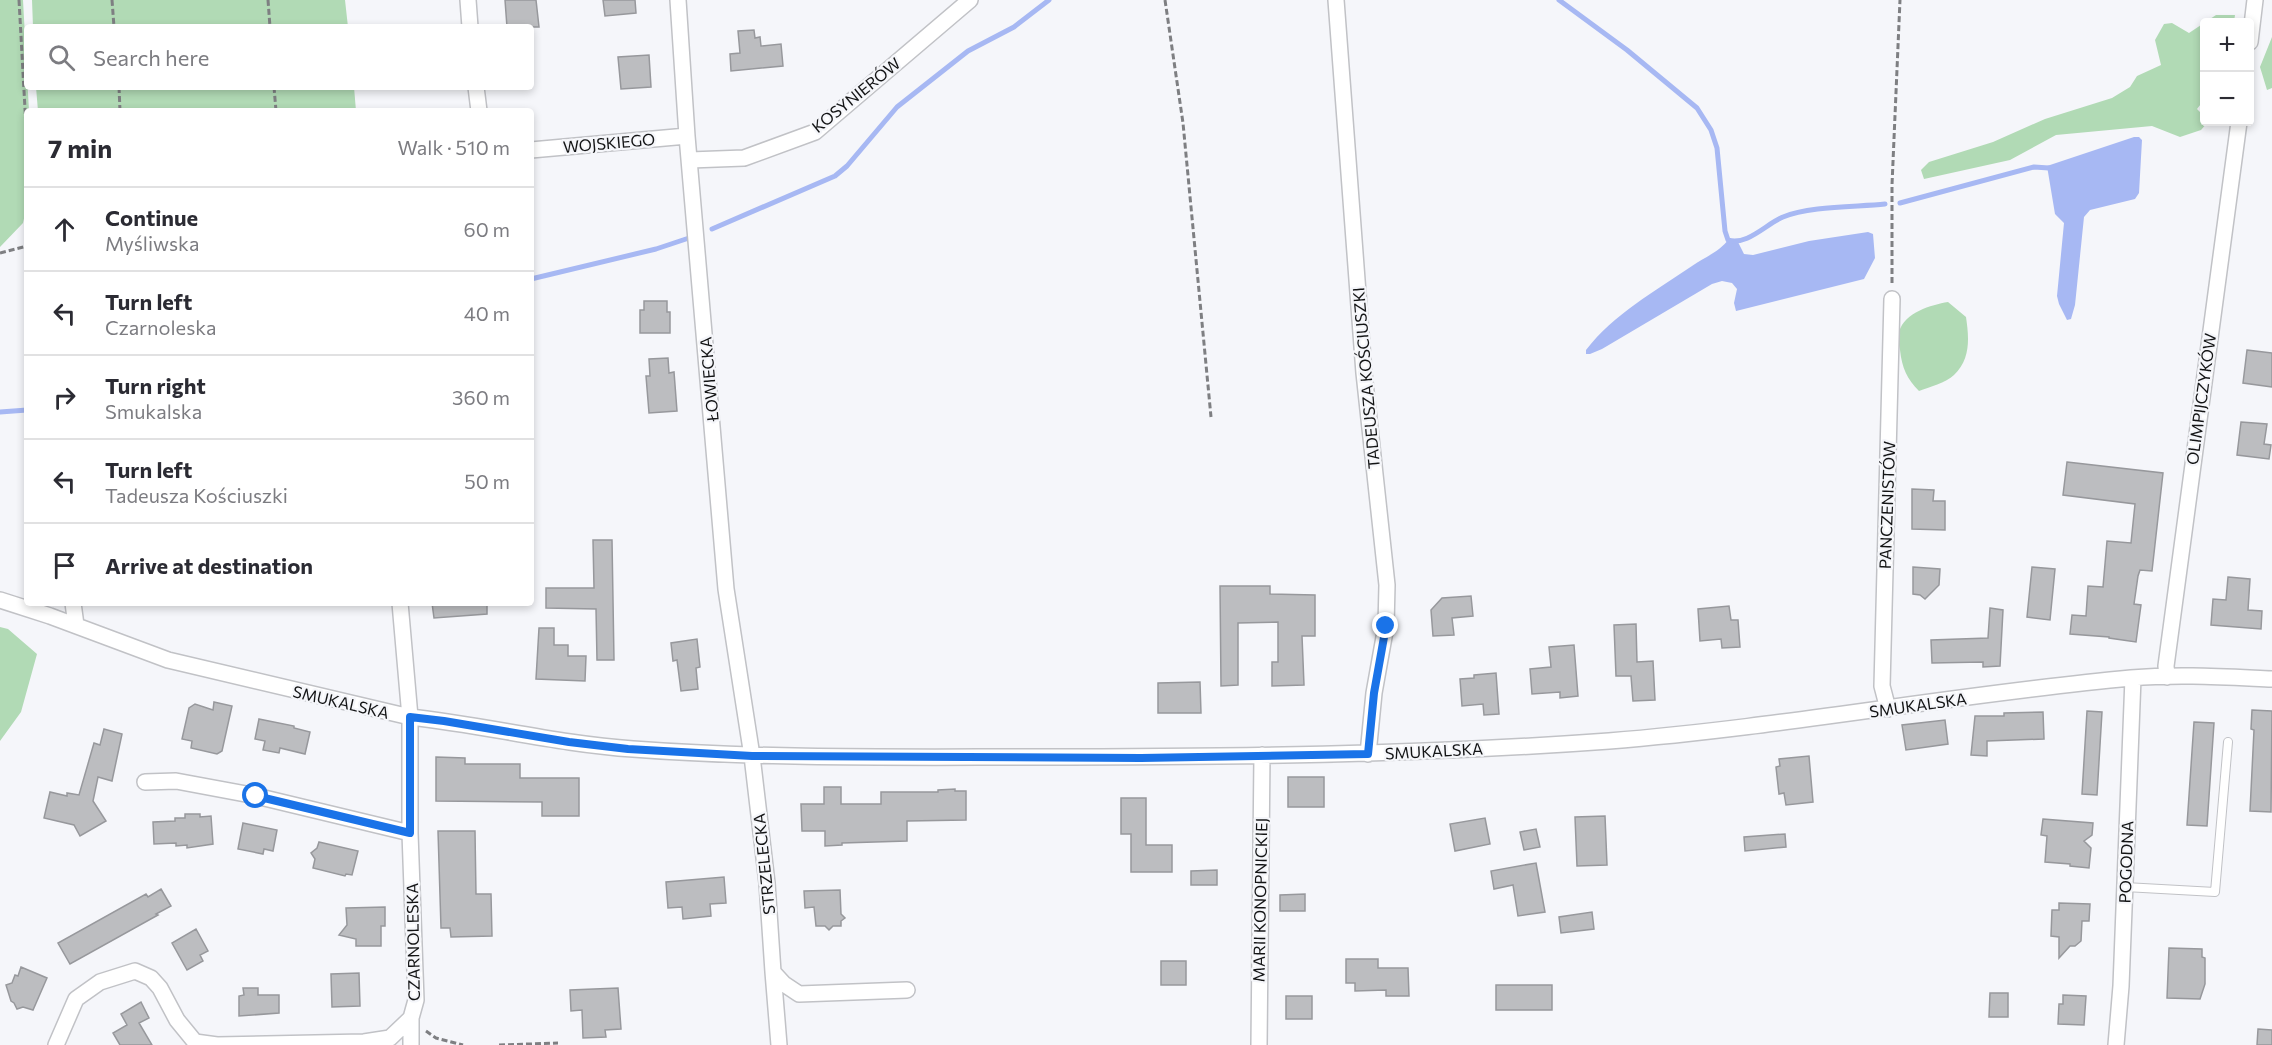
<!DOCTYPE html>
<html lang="en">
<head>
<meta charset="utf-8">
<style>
	:root { --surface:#fff; --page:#f7f7f7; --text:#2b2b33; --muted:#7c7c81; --line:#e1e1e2 }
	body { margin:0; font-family:Commissioner,sans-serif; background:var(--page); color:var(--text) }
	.controls { position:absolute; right:18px; top:18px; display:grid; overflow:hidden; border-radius:6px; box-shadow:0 3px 9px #0003 }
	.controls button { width:54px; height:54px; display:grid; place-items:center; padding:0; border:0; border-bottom:2px solid var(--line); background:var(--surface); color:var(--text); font:30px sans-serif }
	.stop { position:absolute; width:18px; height:18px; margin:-14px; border:4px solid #1a73e8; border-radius:50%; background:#fff }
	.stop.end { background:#1a73e8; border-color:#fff; box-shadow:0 2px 6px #0008 }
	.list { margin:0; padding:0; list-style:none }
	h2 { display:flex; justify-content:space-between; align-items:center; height:78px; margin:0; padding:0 24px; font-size:26px }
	h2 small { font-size:20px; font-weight:400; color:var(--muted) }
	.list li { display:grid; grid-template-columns:39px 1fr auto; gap:18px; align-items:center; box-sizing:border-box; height:84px; padding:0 24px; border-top:2px solid var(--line) }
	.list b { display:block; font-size:22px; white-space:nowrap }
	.list p { margin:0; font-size:20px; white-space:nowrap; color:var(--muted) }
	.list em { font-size:20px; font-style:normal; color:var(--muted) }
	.icon { flex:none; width:33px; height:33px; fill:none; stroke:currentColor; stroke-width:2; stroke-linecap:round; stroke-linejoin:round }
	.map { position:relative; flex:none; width:2272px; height:1045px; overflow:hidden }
	.search { position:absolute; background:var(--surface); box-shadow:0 3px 9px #0003; left:24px; top:24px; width:510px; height:66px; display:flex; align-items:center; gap:15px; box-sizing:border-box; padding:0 21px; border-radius:6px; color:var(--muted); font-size:22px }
	.panel { position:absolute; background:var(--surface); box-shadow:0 3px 9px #0003; left:24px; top:108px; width:510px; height:498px; border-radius:6px }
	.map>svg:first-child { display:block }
	.green { fill:#b1dab5 }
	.water { fill:#a7b8f3 }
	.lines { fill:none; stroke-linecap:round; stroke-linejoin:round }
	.stream { stroke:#a7b8f3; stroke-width:5 }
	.building { fill:#bcbdc0; stroke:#97989c; stroke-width:1.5 }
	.lane-casing { stroke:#c1c2c6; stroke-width:10 }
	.street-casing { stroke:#c1c2c6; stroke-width:18 }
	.path { stroke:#7e7f82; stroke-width:3; stroke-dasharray:6 3; stroke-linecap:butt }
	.lane { stroke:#fff; stroke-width:8 }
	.street { stroke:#fff; stroke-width:15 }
	.route { stroke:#1a73e8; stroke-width:8 }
	.labels { text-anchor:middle; stroke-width:4.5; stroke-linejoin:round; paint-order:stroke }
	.street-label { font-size:16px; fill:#131415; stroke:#f5f6fa }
</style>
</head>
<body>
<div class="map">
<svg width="2272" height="1045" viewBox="0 0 2272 1045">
	<rect width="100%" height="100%" fill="#f5f6fa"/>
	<path class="green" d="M0,0H23L29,111H27V205L23,223L0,247Z
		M32,0H345L348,27H33Z
		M2216,15H2235L2234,22H2204V100L2197,109L2204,116V122H2208L2201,130L2180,137L2152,126L2056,135L2010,160L1924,179L1921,170L1929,162L1993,142L2045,119L2112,98L2130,87L2137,76L2161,65L2155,40L2164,24L2172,23L2189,33Z
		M2272,37V88L2267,90L2260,67Z
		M36,87H354L356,111H38Z
		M1948,302L1966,317C1969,337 1971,359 1954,375C1946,383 1929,387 1919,391C1907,379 1902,368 1900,350C1899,345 1897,337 1899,332C1905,312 1931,305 1948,302Z
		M0,627L8,629L37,654L21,712L0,741Z"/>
	<path class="water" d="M2134,137H2139L2142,140L2139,193L2135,199L2090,210L2084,217L2075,305L2071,319L2067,320L2059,304L2057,296L2064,223L2055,214L2047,166Z
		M1868,232L1873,234L1875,258L1864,279L1736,311L1734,303L1737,289L1732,283L1722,281L1712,284L1602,349L1590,354H1586V350C1614,314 1654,292 1692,266C1705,257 1719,252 1729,239L1737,240L1744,254L1753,255L1809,241Z"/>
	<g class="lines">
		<path class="stream" d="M1559,0L1627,50L1697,108L1711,130L1717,148L1725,231L1728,240C1747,246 1766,224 1783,217C1809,206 1856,207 1885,204
			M1900,203L2034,167L2049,168
			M712,229L835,176L847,166L897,107L968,51L1014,27L1049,0
			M531,279L656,249L689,238
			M0,412L27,410"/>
	</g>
	<path class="building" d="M505,0H536L539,27H507Z
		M603,0H635L636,13L605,16Z
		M754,30L755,38L760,37L761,46L781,44L783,66L731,71L730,54L740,53L738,31Z
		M649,55L651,87L621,89L618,57Z
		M644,301H667V312H670V333H640V310H644Z
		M2247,350L2272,353V387L2243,383Z
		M668,358L669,373L674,372L677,411L649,413L646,376H650L649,359Z
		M2241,422L2267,424L2264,444L2271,445L2269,459L2237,455Z
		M2067,462L2163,473L2152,571L2140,570L2138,576L2134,604L2141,605L2136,642L2109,638V637L2070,634L2072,615L2086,616L2088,586L2103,587L2107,541L2131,543L2135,504L2063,495Z
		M1912,489L1934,490L1933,501H1945V530L1912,529Z
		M593,540H612L614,660H597L596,609L546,608V588H594Z
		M1913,567L1940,569L1939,585L1925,599L1920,595L1913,594Z
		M2032,567L2055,569L2050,620L2027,617Z
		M2228,577L2250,579L2248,610L2262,611L2261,629L2211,625L2213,599L2226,600Z
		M1220,586H1270V594L1315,595V636H1302L1304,685L1272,686V662H1278V622L1238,623V685L1221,686Z
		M1471,596L1473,616L1452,618L1454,635L1433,636L1431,610L1442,598Z
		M432,603H487V614L434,618Z
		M1729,606L1731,620H1738L1740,647L1722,648L1721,639L1700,641L1698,609Z
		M1990,608L2003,610L2000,666L1983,667V662L1932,663L1931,640L1988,638Z
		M1636,624L1637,662L1653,661L1655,700L1633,701L1631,676H1616L1614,625Z
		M539,628H554V645H568V656H586L585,681L536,679Z
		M697,639L700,667L696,668L698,689L681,691L677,660L673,661L671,643Z
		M1574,645L1578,696L1560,698V692L1532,694L1530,669L1551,667L1549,647Z
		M1496,673L1499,714L1484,715L1483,704L1462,706L1460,679L1474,678V675Z
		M1200,682L1201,713H1158V683Z
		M214,702L232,706L222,751L217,754L191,748L192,741L182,739L189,708L195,704L213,710Z
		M2252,710L2272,711L2271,812L2250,811L2254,730L2251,729Z
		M2087,711L2102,712L2097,795L2082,794Z
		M2043,712L2044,739L1987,741V756L1971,755L1975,716H2004V713Z
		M259,719L294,726V728L310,732L305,754L280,748L279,753L263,750L265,741L255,739Z
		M1945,720L1948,744L1906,750L1902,725Z
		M2194,722L2214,723L2207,826L2187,825Z
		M104,729L122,734L112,781L98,777L93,801L106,821L80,836L74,825L44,818L50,792L67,796V793L79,795L94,743L100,745Z
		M1809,756L1813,802L1786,805L1784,793L1779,794L1776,767L1780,766L1779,759Z
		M436,757L465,758V764H520V778H579V816H542V802L436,801Z
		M1288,777H1324V807H1288Z
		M824,787H841V804H881V792H938V790L955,789V791H966V820L907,821V841L842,843V845L825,846V831H802L801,804H824Z
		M1121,798H1146V845H1172V872H1131V834H1121Z
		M185,814H200V817L211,816L213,844L187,848V845L176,846V843L154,844L153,822L175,821V818H185Z
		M1605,816L1607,865L1577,866L1575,817Z
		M1485,818L1490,844L1455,851L1450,824Z
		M2043,819L2093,823L2092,835L2084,841L2091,848L2089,868L2070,866V864L2045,862L2047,836L2041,835Z
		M243,823L277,830L273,851L264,849L263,854L238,849Z
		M1536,829L1540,847L1524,850L1520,832Z
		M438,831H475L476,894H491L492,936L451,937L450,928H441Z
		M1785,834L1786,847L1745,851L1744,837Z
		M319,842L358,851L352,875L346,874L345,876L313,868L315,859L311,853L317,848Z
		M1536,863L1545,912L1518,916L1513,885L1494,889L1491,871Z
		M1217,870V885H1191V871Z
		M724,877L726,903L710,904L711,916L683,919L682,907L668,908L666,882Z
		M161,889L171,906L156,914L158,915L70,964L58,943L146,894L148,897Z
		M840,890L841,914L845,918L841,921V926H833L829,930L825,926H816L814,907L805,908L804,891Z
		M1305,894V911H1280V895Z
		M2059,903L2090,904L2089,921H2082L2081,941L2075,946H2070L2059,958V937L2051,936L2052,910H2059Z
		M385,907V926H381V946H356V939L339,935L347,925L346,908Z
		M1592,912L1594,929L1561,933L1559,917Z
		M196,929L208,951L200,955L203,961L187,970L172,943Z
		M2169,948L2202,949V957L2205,958V984L2200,999L2167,998Z
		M1346,959H1378V968H1408L1409,996H1386V990L1355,991V983H1346Z
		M1161,961H1186V985H1161Z
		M21,967L47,978L33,1010L23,1007L17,1009L14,1003L11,1001L6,985L12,983L15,975L18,976Z
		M359,973L360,1006L332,1007L331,974Z
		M1496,985H1552V1010H1496Z
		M243,988H258V995H279V1013L239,1016V996L244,995Z
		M618,988L621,1029L605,1030L606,1037L583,1038L582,1010L571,1011L570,990Z
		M1990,993H2008V1017H1989Z
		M2063,995L2086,996L2084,1025L2058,1024L2059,1004H2063Z
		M1286,996H1312V1019H1286Z
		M141,1002L149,1018L139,1023L152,1045H120L113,1033L127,1025L121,1014Z
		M2258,1029L2272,1030V1045H2257Z"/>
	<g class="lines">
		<g class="lane-casing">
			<path id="lane" d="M2125,887L2215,892L2228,742"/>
		</g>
		<g class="street-casing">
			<path id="street" d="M468,0L470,27
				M678,0L687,136L726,589L752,756L767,883L773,972L784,984L799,994L907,990
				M1336,0L1364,373L1387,585L1386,626L1374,693L1368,754
				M2250,42L2255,0
				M476,87L479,111
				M531,150L687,136
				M690,160L744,158L815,132L970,0
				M0,600L50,616L168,660L410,717C484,725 558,744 633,749C767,759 902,757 1036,757C1227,757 1418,755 1609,741C1784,727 1957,694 2131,678C2178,674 2225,677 2272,679
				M73,603L76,625
				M2167,677L2166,666L2239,122
				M1888,709L1882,686L1892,299
				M145,782L176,781L256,796L410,833
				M773,972L779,1045
				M411,1018V1045
				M56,1045L76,999L100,982L135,971L151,978L160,988L177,1020L195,1042L217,1045L364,1042L390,1038L411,1018L416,1000L410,833V717L400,603
				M1259,1045L1262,755
				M2116,1045L2121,986L2133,678"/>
		</g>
		<path class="path" d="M19,0L27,145
			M112,0L114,27
			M268,0L270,27
			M1165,0L1183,123L1211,417
			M119,87L120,111
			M274,87L276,111
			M0,253L27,246
			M1892,283V185L1900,0
			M426,1031L436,1038L463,1045
			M499,1045L558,1043"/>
		<use href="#lane" class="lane"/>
		<use href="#street" class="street"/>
	</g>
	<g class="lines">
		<path class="route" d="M256,796L410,833V717L444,721L569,742L628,749L752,756L1141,758L1368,754L1374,693L1386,626"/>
	</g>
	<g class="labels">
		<g class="street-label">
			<text transform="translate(856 95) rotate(-39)" y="6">KOSYNIERÓW</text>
			<text transform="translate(609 143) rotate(-5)" y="6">WOJSKIEGO</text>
			<text transform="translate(1366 378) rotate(-95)" y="6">TADEUSZA KOŚCIUSZKI</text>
			<text transform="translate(709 379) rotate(-95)" y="6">ŁOWIECKA</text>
			<text transform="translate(2201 399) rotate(-82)" y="6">OLIMPIJCZYKÓW</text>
			<text transform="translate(1887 505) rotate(-88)" y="6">PANCZENISTÓW</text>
			<text transform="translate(341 702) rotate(13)" y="6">SMUKALSKA</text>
			<text transform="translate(1918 705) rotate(-8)" y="6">SMUKALSKA</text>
			<text transform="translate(1434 751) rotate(-3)" y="6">SMUKALSKA</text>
			<text transform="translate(2126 862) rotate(-88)" y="6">POGODNA</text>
			<text transform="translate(764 864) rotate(-96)" y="6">STRZELECKA</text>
			<text transform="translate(1260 900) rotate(-89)" y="6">MARII KONOPNICKIEJ</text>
			<text transform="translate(413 942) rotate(-91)" y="6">CZARNOLESKA</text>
		</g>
	</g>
</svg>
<div class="controls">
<button>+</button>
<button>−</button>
</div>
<div class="stop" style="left:256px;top:796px"></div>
<div class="stop end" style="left:1386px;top:626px"></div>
<div class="search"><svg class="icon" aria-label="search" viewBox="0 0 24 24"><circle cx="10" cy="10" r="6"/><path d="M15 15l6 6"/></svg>Search here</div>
<section class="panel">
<h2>7 min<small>Walk · 510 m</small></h2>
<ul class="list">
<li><svg class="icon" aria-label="ahead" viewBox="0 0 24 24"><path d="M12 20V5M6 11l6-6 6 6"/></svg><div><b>Continue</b><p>Myśliwska</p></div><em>60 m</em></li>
<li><svg class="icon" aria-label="left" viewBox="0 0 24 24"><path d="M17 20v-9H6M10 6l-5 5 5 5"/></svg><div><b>Turn left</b><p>Czarnoleska</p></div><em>40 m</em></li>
<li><svg class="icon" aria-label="right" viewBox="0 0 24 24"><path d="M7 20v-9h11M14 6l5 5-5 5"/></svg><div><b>Turn right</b><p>Smukalska</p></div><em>360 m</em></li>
<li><svg class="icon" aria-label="left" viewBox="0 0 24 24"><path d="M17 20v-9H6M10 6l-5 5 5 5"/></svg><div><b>Turn left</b><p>Tadeusza Kościuszki</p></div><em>50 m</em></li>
<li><svg class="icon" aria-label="arrive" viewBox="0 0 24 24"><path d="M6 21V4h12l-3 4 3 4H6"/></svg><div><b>Arrive at destination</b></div></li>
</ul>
</section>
</div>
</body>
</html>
